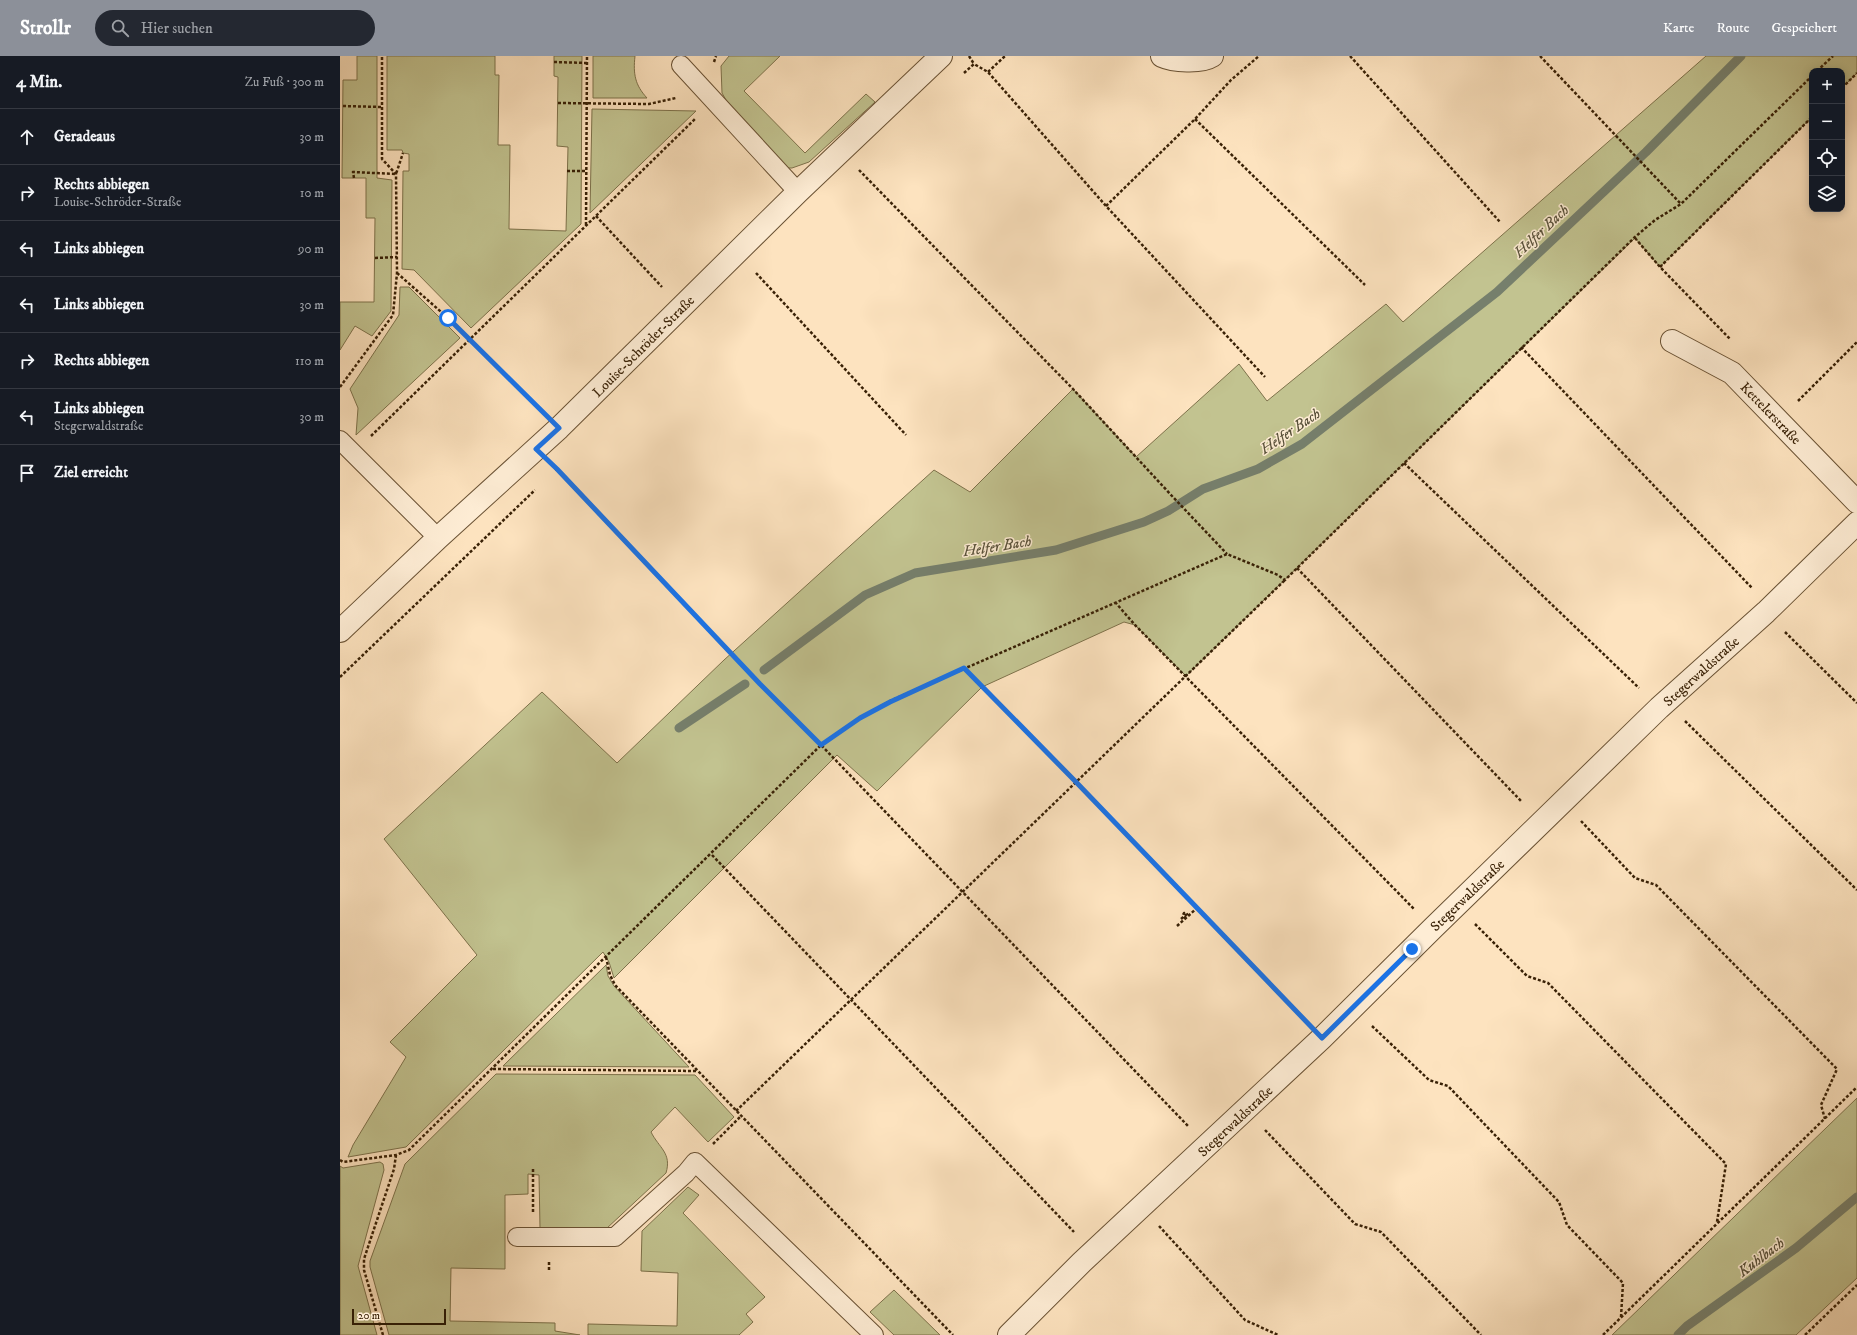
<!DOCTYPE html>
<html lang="de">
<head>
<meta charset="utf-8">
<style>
	:root { --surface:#171b24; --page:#242831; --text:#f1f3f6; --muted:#9ea1a6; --line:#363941; --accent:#8c9099 }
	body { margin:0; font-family:"IM FELL DW Pica",serif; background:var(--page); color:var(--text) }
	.controls { position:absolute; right:12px; top:12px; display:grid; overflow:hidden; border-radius:8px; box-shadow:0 2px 10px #0003 }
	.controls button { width:36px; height:36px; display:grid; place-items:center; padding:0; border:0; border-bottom:1px solid var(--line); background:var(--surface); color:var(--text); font:20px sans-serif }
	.scale { position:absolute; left:12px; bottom:10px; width:94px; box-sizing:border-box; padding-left:4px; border:2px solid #392106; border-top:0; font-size:11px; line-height:14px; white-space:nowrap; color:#392106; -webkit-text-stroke:3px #feedd5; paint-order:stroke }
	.stop { position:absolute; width:12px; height:12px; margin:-9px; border:3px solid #1a73e8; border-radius:50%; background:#fff }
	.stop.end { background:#1a73e8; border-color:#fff; box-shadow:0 1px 4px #0008 }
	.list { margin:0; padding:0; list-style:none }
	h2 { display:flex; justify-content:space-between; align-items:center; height:52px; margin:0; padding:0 16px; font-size:17px }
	h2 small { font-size:13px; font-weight:400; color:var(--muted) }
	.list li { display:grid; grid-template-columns:26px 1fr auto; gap:12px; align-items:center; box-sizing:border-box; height:56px; padding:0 16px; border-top:1px solid var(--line) }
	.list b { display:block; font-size:15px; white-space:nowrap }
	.list p { margin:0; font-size:13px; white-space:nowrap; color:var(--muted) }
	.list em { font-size:13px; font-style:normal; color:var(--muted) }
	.icon { flex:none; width:22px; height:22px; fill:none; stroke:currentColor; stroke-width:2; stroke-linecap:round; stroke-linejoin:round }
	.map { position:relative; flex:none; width:1517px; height:1279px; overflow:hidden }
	header { display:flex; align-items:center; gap:24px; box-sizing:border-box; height:56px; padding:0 20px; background:var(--accent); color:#fff }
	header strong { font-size:19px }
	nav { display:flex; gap:22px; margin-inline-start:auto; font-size:14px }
	.search { width:280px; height:36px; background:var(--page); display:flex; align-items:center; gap:10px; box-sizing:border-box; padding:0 14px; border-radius:22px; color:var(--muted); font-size:15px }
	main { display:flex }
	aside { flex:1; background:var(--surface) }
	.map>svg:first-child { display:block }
	.green { fill:#c2c390; stroke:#7e724b }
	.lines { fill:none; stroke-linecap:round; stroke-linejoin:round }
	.stream { stroke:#767f6c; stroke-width:9 }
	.lane-casing { stroke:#6a5234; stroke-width:20 }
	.street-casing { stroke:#6a5234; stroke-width:24 }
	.path { stroke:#392106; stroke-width:2.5; stroke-dasharray:3 2; stroke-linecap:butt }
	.lane { stroke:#feedd5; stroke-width:18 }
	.street { stroke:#feedd5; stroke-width:22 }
	.route { stroke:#1a73e8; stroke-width:5 }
	.labels { text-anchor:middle; stroke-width:3; stroke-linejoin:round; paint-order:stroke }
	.street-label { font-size:14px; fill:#392106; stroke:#feedd5 }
	.water-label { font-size:15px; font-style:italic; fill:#585039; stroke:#feedd5 }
</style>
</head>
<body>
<header>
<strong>Strollr</strong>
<div class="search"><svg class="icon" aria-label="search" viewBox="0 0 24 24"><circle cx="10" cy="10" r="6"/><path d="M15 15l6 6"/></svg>Hier suchen</div>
<nav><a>Karte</a><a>Route</a><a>Gespeichert</a></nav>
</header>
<main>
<aside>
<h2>4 Min.<small>Zu Fuß · 300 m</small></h2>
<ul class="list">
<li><svg class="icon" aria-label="ahead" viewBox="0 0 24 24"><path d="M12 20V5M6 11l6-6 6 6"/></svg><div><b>Geradeaus</b></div><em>30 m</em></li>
<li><svg class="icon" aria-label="right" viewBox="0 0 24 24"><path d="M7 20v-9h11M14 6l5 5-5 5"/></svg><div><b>Rechts abbiegen</b><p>Louise-Schröder-Straße</p></div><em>10 m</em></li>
<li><svg class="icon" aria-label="left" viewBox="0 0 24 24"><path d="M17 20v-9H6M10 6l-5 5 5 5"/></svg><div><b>Links abbiegen</b></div><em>90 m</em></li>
<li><svg class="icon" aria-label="left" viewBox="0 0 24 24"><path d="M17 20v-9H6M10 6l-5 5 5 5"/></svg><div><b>Links abbiegen</b></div><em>30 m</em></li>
<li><svg class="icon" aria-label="right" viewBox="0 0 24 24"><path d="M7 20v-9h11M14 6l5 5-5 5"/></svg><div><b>Rechts abbiegen</b></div><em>110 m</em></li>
<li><svg class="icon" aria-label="left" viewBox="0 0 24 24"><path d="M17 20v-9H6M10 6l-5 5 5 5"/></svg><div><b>Links abbiegen</b><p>Stegerwaldstraße</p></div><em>30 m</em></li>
<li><svg class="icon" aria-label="arrive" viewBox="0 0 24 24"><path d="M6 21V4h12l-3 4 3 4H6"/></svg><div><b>Ziel erreicht</b></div></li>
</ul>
</aside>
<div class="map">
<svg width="1517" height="1279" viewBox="0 0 1517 1279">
	<rect width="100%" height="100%" fill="#fde3bf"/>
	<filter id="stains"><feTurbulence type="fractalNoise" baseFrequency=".005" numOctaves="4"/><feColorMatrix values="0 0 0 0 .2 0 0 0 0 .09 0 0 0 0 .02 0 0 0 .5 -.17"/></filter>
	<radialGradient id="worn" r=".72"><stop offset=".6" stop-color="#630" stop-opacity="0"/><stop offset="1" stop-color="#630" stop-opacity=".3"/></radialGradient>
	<path class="green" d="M17,0H37V122L52,124L51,255L32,280L15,270L0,294V246H34L35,162H26V122H2L3,24H17Z
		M47,0H155V19H159L158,89H170L169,173L226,175L228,91L217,90L218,21L214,20V0H242L241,168L131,272L74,214L62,213L63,115H69V98L63,97L62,94H47Z
		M253,0H295C293,18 295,29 307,42H253Z
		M389,0H440L404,35L465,97L526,38L535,46L469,106L452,112H442L390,51L382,37L381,10Z
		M1366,0H1517V17L1502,32V15H1472V61L1320,211L1295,182L846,620L795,569L784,566L642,631L537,735L497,699L274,922L269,906L263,896L66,1091L8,1101L13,1089L66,1001L50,986L137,899L44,783L202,636L277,707L384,604L594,414L630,436L733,333L796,401L899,308L927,345L1046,248L1063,266Z
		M252,53L356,55L250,157Z
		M60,231H69L120,282L16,379L18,352L10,333L59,259Z
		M266,909L268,920L274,930L349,1011L163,1010Z
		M156,1018L355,1019L394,1061L368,1086L335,1051L311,1076C319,1092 332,1097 326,1117L266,1173L200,1172L199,1119L188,1118V1138L165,1139V1213L111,1212L110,1265L215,1267V1275L240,1279H49L30,1211V1205L65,1108Z
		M1517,1042V1222L1456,1279H1272Z
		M40,1106L43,1108L44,1114L18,1210L37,1279H0V1110L3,1112Z
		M348,1131L359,1139L343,1157L425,1241L406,1258L413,1266L399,1279H248V1268L337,1270L338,1217L301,1215L302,1175Z
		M554,1234L600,1279H554L530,1256Z"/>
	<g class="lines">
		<path class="stream" d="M424,614L525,539L575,517L716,494L804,466L828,455L863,433L918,413L962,388L1157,236L1306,96L1401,0
			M339,672L405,628
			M1338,1279L1347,1270L1456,1192L1517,1141"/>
		<g class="lane-casing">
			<path id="lane" d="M341,9L458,136
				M0,384L98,482
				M177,1181H275L346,1117L355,1106L534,1279"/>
		</g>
		<g class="street-casing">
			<path id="street" d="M822,0C833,5 861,7 872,0
				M1332,285L1392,317L1517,446
				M0,575L98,482L219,372L458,136L601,0
				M669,1279L742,1206L982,982L1093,872L1319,652L1426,556L1517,467"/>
		</g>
		<path class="path" d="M629,0L634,8
			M1010,0L1160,166
			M1200,0L1341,148
			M214,6L247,7
			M374,6L376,0
			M1477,15L1493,0
			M648,16L665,0
			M624,17L634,8L648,16L766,150L925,321
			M1502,32L1517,17
			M218,47L309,48L336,42
			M3,50L42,51
			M855,63L1025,229
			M519,114L733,333L832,440L887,498
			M227,115H246
			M14,122L13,116L56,118L63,97
			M766,150L855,63L891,24L919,0
			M256,160L322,231
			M246,169L247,0
			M1295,182L1320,211L1390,283
			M35,202L57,201
			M1320,211L1472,61
			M57,217L108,262L200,353
			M416,217L566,379
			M1181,291L1412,532
			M0,331L53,259L57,217L56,118L42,103V0
			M1458,345L1517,286
			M31,380L356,62
			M1064,407L1299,632
			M215,414L217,413L420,628L481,689L848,1070
			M957,512L1182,746
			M775,546L795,569L1074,853
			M1445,576L1517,647
			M624,612L736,726L963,962
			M0,621L195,434
			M1345,665L1517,834
			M1241,765L1295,822L1316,829L1497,1013L1481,1049L1485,1063
			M372,799L734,1176
			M841,863L847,858L844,857L843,859L846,862
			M1135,868L1187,920L1208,927L1386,1108L1377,1166
			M837,870L857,852
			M266,901L270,919L275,929L613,1279
			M1032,970L1089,1024L1108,1030L1219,1146L1227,1169L1283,1227L1281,1261
			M153,1013L358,1015
			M396,1055L945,524
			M925,1074L1015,1168L1041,1176L1141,1279
			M373,1088L401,1060
			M0,1104L3,1106L56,1099L69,1094L481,689L520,662L550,645L887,498L938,519L945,524L1295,181L1315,164L1341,148L1472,20
			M193,1156V1113
			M819,1170L905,1264L938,1279
			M209,1214V1206
			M43,1279L24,1214V1203L54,1113L56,1099
			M1263,1279L1517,1031
			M1465,1279L1517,1229"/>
		<use href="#lane" class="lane"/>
		<use href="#street" class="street"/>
	</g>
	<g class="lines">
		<path class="route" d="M108,262L219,372L196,393L217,413L420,628L481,689L520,662L550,646L624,612L736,726L982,982L1072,893"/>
	</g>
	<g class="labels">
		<g class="street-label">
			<text transform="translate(303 290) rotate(-45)" y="5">Louise-Schröder-Straße</text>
			<text transform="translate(1431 357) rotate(46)" y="5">Kettelerstraße</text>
			<text transform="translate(1361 615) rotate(-42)" y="5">Stegerwaldstraße</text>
			<text transform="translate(1127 839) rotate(-44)" y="5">Stegerwaldstraße</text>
			<text transform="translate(895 1065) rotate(-43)" y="5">Stegerwaldstraße</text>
		</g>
		<g class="water-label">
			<text transform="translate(1201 175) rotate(-43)" y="5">Helfer Bach</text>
			<text transform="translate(950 375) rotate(-34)" y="5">Helfer Bach</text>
			<text transform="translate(657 490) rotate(-9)" y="5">Helfer Bach</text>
			<text transform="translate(1421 1201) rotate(-37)" y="5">Kuhlbach</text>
		</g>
	</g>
	<rect width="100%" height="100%" filter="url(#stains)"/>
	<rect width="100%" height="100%" fill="url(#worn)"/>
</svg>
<div class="controls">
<button>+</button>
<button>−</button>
<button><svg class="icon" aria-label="locate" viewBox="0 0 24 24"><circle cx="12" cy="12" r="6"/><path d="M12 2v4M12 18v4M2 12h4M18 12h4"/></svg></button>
<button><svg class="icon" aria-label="layers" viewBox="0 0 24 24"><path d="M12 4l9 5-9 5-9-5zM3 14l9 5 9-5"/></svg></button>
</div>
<div class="scale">20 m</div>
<div class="stop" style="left:108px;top:262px"></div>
<div class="stop end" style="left:1072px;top:893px"></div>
</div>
</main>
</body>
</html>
